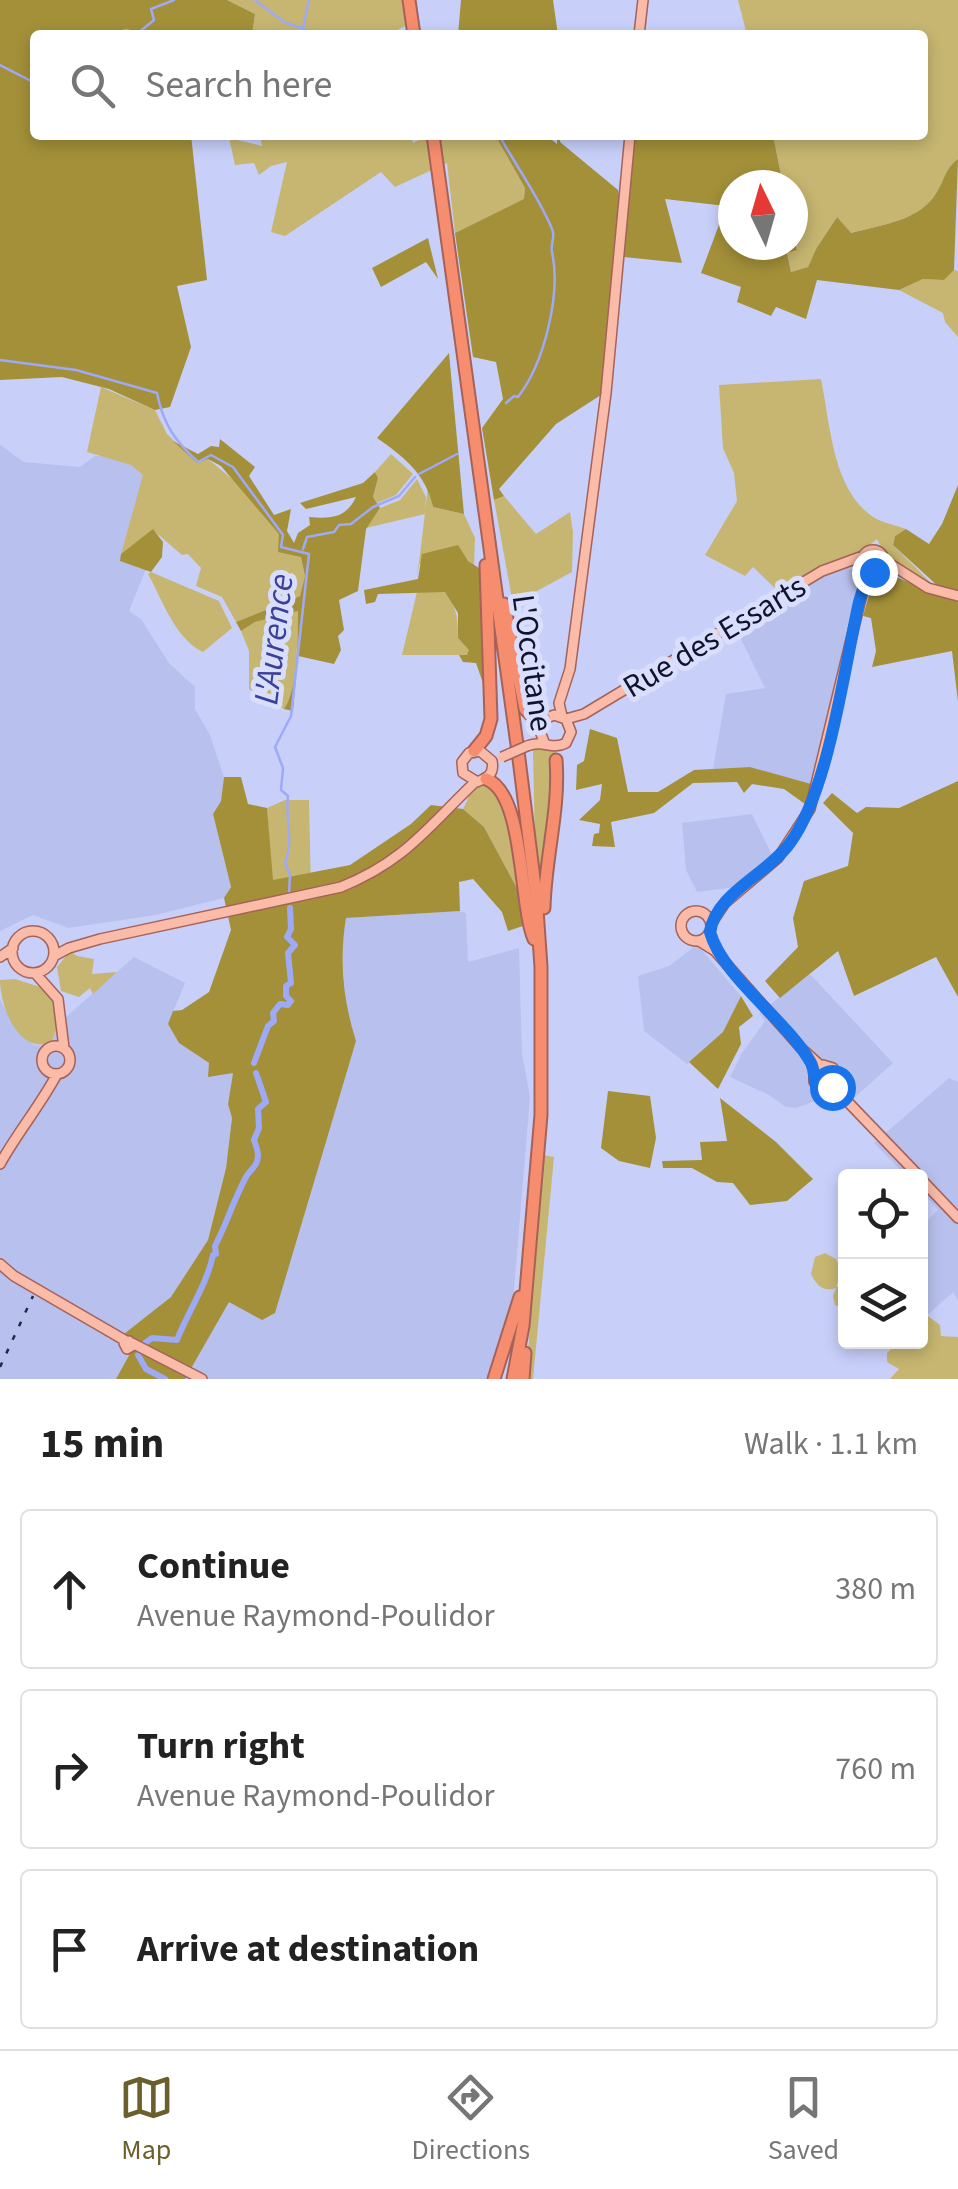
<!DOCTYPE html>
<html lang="en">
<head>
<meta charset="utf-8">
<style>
	:root { --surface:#fff; --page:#f2f2f2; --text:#222; --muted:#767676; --line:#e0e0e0; --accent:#6b602c }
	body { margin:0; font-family:"Source Sans 3",sans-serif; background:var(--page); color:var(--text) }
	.controls { position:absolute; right:30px; bottom:30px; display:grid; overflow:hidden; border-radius:10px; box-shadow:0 5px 15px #0003 }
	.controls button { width:90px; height:90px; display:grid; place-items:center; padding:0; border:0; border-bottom:2px solid var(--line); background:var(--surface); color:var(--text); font:50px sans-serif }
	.compass { position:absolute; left:718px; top:170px; width:90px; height:90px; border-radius:50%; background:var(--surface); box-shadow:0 5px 15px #0003; rotate:355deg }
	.stop { position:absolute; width:30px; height:30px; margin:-22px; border:8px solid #1a73e8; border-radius:50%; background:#fff }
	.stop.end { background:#1a73e8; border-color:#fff; box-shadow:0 2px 10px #0008 }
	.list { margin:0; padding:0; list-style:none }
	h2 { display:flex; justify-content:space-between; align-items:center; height:130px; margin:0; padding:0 40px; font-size:42px }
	h2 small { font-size:32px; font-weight:400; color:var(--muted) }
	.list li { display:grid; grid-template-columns:65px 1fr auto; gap:30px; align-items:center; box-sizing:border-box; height:160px; margin:0 20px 20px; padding:0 20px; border:2px solid var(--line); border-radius:10px }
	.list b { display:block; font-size:38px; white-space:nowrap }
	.list p { margin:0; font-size:32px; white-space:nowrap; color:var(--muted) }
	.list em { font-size:32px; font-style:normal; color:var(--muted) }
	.icon { flex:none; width:55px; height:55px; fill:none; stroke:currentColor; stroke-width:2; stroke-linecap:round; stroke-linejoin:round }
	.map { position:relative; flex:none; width:958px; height:1379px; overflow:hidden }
	.search { position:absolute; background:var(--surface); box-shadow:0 5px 15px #0003; left:30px; right:30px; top:30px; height:110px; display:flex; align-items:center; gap:25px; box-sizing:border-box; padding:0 35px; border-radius:10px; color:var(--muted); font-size:38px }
	.sheet { height:670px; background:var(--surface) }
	nav { display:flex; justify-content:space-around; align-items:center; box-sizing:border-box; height:140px; border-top:2px solid var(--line); background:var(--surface); font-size:28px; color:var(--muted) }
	nav a { display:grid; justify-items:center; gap:5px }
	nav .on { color:var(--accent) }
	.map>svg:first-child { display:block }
	.built { fill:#b8c0ee }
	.green { fill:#c6b671 }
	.forest { fill:#a39039 }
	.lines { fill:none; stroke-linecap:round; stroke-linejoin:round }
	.stream { stroke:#9eaaf5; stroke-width:2.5 }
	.river { stroke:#9eaaf5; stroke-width:6 }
	.major-casing { stroke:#a66258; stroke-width:12 }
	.highway-casing { stroke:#a66258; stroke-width:15 }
	.major { stroke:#fabba9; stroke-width:9 }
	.highway { stroke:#f78d6f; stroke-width:11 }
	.rail { stroke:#252843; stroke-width:2.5; stroke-dasharray:5 10; stroke-linecap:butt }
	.major-bridge-casing { stroke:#a66258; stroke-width:12; stroke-linecap:butt }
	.major-bridge { stroke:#fabba9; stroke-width:9 }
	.route { stroke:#1a73e8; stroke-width:12 }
	.labels { text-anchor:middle; stroke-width:10; stroke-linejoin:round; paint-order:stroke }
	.street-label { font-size:32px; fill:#11132c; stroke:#d8defb }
	.water-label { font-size:35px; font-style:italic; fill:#3c4096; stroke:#d8defb }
</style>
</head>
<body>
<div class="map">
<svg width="958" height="1379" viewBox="0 0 958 1379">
	<rect width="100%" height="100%" fill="#c8d0fa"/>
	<path class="built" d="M0,445L24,462L80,467L95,456H108L132,465L144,475L121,554V561L146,569L129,611L141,619L169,663L195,687V709L210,735L224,777L221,801L213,814L231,887L224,898L156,915L68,928L33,915L0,931Z
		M847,568L860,572L861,579L813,785L750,767L713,769L726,694L765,688L735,627L815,579Z
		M752,814L773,857L736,887L697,892L686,870L682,823Z
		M460,911L466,913L468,962L519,948L522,1053L530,1097L511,1325L491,1379H185L229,1301L262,1320L356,1041L344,1003L342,942L346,918Z
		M694,947L700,948L741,996L723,1032L687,1064L644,1031L638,976L669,966Z
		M134,957L185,983L168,1024L179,1043L209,1063L233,1073L228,1104L232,1118L226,1168L208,1240L171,1297L126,1335L138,1340L124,1379H0V999L12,1022L34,1045L42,1046L51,1043L58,1024Z
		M810,974L893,1063L842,1109L826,1097L796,1108L786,1107L769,1095L730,1077L742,1053L765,1021L759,1013Z
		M949,1078L958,1082V1300L953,1292L921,1321V1226L938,1210L921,1191L920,1176H906L874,1143Z"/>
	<path class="green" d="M227,0H404L407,25L388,35H252L255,14Z
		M738,0H958V159C945,168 945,179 937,193C921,221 880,225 850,233L837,217L816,249L808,267L791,272L787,252L797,249L793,231V185H783L773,135H923V35H747Z
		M260,135H411L413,143L428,135H495L525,188L524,200L455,233L447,163L395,187L381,172L285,236L271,232L287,162L271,166L259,175L254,163L235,165L229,138L262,146Z
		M954,270L958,271V337L945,322L943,313L899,290L923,279L944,280Z
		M821,379C830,422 832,485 869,514C878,522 895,525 906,529L895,536L893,545L939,591L887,559L877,539L857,555L822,566L778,591L753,567L745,576L705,555L737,501L734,473L723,448L719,385Z
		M101,387L155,410L167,434L197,463L208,459L238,484L301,557L305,576L300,596L236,622L222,597L196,586L201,568L188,554L182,555L153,530L121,554L143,475L131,465L87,452Z
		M391,454L413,474L396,495L377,503L373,497L378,478L375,472Z
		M417,479L426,497L425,514L366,528L380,508L400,500Z
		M428,487L433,507L464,514L475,538L474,565L468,561L418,564L417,580Z
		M504,496L536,534L570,512L573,532L572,572L513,604L494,500Z
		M151,572L219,601L232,628L203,652C175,639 162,599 148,574Z
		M417,592H445C457,607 458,619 458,638L470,650L467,655H402Z
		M299,610C297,635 298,690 284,709L249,689V651L241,631L255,622Z
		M527,748L557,749L553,760L556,782L541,902L535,845L533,751Z
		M475,784H495L508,821L519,892L484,827L463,809Z
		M285,800H309L311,892L273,900L267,808Z
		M70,951L77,956L94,959L92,974L117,972L93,994L90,988L79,997L61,991L57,967Z
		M15,979L40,987L54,999L58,1025L51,1043C18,1054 0,1006 0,980Z
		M543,1155L554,1157L533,1379H526Z
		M825,1253L836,1259L841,1269L845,1258V1282L841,1273L836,1287L845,1286V1309L835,1305L833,1296L836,1288C823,1292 817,1286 811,1274L815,1257Z
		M928,1316L940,1325L941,1336L958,1337V1379H890L899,1369L887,1362V1353L899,1342H920L921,1322Z"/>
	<path class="forest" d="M0,0H227L255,14L252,35H35V135H191L207,280L177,286L191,347L170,407L155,410L109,389L62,377L0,380Z
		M461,0H553L558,35H458Z
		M495,135H546L557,144V135H560V142L618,190L620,201L604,393L556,424L499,489L504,496L494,500L482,428L503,399L496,362L473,357L455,233L524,199L525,188Z
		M633,135H773L783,185H733V245H793V231L797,250L787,253L791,272L808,267L816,249L837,217L851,233C880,225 921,221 937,192C945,179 945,168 958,159L954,270L944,280L923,279L899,290L817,280L806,319L776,307L771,316L737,302L741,287L701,273L726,206L665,199L682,263L624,257Z
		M428,238L438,279L426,262L381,287L372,268Z
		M449,353L464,514L433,507C426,474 404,457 377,438Z
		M220,439L255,467L249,476L274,515L291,509L287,531L294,543L298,533L310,525L309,517C331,519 346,518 356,497L306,509L300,503L363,483L375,472L378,478L373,497L380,508L366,529L358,591L339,600L344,630L338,636L341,650L334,664L298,656L293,711L284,709C298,690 298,635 298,611L255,622L241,631L236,622L300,596L305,576L301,557L278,552L279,534L221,466L208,459L197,463L173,441L198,454L211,446L219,447Z
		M958,485V702L952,651L872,667L876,651L871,618L863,616L872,585L889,574L922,588H940L893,545L895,536L906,529L929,544L942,524Z
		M153,529L163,542L162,557L151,572L120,561L121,554Z
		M458,545L468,561L479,568L487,683H483L476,663L463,662L459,655H467L469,650L458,638V613L445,592L378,594L375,602L366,604L364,590L418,579L422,554Z
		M590,729L617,738L628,792H658L694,770L750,767L811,784L805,804L784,789L752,784L744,793L737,782L693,783L654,813L611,822L615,847L592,846L594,834L599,833L600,824L579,820L600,800L602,784L576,790L577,765L584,761Z
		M224,777H241L248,804L267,808L273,880L350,865L411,824L431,805L463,809L484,827L519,892L523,926L508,931L502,912L473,879L459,882L460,911L346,918C339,961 343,1000 356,1041L275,1313L262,1320L229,1302L185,1379H116L137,1341L124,1334L171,1297L208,1240L226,1168L232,1118L228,1104L233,1073L208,1077L209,1063L179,1043L168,1024L173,1011L182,1010L209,992L231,930L224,898L231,887L213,814L221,801Z
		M958,781V997L936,957L854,996L838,951L780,998L765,981L798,947L793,918L804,881L848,866L853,833L823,803L832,793L857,813L866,807L899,808Z
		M741,996L753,1016L739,1027L741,1044L718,1089L689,1062L723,1032Z
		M608,1091L650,1096L656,1138L650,1168L619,1161L601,1148Z
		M720,1098L776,1142L813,1179L787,1201L750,1205L733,1183L717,1182L692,1168H663L662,1161L702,1160L700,1142L727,1141Z"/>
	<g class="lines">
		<path class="stream" d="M255,0L284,22L321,35
			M303,28L309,0
			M110,35L126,30L138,33L154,20L151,9L174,0
			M0,65L35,83
			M499,135C516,166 539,197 552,229C556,237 550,243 552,252C561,293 545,362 518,397L514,396L506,403
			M0,360L76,370L157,393C163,424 175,441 198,462L211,455L233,467L283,535L281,547L309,554L291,716L275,747L283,768L281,790L288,796C285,819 294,841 285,863L290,874L289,895
			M419,474L457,454
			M303,549L307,537L334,532L339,525L351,524L373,507L399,496L415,477"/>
		<path class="river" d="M254,1063L268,1026L274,1021L273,1013L280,1004L288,1005L291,1001L286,996V986L291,983L288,953L295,945L287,937L291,929L290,908
			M145,1343L152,1338L177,1340C188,1312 207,1284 213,1255L216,1254L215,1246C227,1223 234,1199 246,1177C250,1169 257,1168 258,1156C258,1150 256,1146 254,1140L259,1128L258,1109L266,1102L256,1073
			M138,1355L146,1369L165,1379"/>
		<g class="major-casing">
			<path id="major" d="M639,35L643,0
				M862 561a11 11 0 1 1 22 0a11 11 0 1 1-22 0Z
				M884,560L928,588L958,596
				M562,716L559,703L570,669L606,393L630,135
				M566,719L584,714L822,571L863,556
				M527,746C544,739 551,751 566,743L571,732L566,719L554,715L545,719L540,731L544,742
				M681 926a15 15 0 1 1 30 0a15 15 0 1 1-30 0Z
				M711,924L725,903L778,858L810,809L864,586V568
				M12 952a21 21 0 1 1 42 0a21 21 0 1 1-42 0Z
				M699,941L715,951L801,1048L821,1066
				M54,956L69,948L100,939L341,887C405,861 426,829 474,783C485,779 495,776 492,761L480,751L469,753L462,762L463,773L476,781
				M0,957L13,948
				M35,973L58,999L64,1048
				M42 1060a14 14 0 1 1 28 0a14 14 0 1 1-28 0Z
				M837,1081L829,1088L822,1089L814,1082V1072L823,1065L833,1068L841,1092
				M829,1088L846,1100L919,1176
				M0,1164C17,1133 40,1106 57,1074
				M920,1178L958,1218
				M0,1264L14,1276L126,1341
				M129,1341L132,1346L127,1349L124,1343Z
				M132,1343L202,1379"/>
		</g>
		<g class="highway-casing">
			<path id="highway" d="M409,0L414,35
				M433,135L519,759L536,895L541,967V1115L523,1326L513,1379
				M504,604L525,709L533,717L545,719
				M474,751L486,736L491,719L486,565
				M486,779C525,793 519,905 534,939
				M544,908C545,858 560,809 556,760
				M494,1379L520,1297
				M523,1379L525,1353"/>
		</g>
		<use href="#major" class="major"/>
		<use href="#highway" class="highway"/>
		<path class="rail" d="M0,1367L33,1296"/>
		<g class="major-bridge-casing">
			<path id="major-bridge" d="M502,757L527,746"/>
		</g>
		<use href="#major-bridge" class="major-bridge"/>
	</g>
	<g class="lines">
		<path class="route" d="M832,1087L825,1089L816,1085C813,1077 815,1071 811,1063C787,1020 723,978 710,932C716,893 768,874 790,843C829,790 844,669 859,602L864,586L874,572"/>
	</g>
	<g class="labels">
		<g class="street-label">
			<text transform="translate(714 636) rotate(-31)" y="11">Rue des Essarts</text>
			<text transform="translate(533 663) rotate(82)" y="11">L'Occitane</text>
		</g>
		<g class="water-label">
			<text transform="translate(273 639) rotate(-83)" y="12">L'Aurence</text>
		</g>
	</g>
</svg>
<div class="controls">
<button><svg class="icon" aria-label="locate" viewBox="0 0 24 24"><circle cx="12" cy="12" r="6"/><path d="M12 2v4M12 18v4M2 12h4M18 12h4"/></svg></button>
<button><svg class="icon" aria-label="layers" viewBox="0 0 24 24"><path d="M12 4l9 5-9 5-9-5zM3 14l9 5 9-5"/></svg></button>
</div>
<svg class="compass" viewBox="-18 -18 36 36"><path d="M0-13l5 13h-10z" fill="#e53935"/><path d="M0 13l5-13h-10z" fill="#767676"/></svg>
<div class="stop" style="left:832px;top:1087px"></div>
<div class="stop end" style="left:874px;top:572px"></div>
<div class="search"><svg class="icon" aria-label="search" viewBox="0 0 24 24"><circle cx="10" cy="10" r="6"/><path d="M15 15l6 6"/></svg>Search here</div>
</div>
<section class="sheet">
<h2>15 min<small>Walk · 1.1 km</small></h2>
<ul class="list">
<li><svg class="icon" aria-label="ahead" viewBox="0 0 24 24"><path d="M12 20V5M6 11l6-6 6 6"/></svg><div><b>Continue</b><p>Avenue Raymond-Poulidor</p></div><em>380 m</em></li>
<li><svg class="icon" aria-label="right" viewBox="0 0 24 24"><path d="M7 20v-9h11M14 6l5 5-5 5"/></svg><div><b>Turn right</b><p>Avenue Raymond-Poulidor</p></div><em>760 m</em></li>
<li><svg class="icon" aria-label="arrive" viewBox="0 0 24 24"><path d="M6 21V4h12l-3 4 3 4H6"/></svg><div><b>Arrive at destination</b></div></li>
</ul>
</section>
<nav>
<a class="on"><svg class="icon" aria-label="map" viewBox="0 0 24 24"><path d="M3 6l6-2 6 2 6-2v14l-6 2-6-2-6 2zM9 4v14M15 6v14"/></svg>Map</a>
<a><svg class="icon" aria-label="directions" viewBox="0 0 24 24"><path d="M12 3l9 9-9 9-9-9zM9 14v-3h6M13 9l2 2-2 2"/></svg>Directions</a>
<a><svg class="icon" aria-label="saved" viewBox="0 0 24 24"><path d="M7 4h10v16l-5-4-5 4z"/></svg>Saved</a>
</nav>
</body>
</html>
